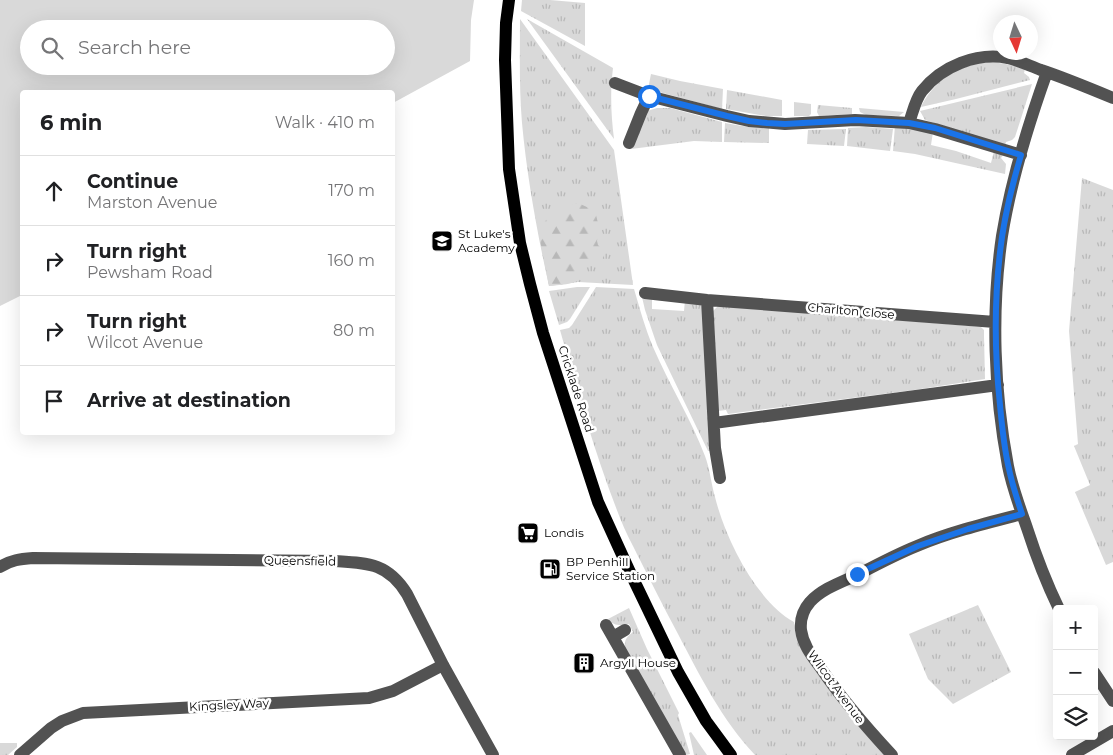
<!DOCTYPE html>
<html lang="en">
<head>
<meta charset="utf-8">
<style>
	:root { --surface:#fff; --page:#f2f2f2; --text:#202124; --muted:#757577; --line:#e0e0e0 }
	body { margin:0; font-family:Montserrat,sans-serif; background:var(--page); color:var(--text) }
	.controls { position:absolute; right:15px; bottom:15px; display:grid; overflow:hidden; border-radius:5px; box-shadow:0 5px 20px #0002 }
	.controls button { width:45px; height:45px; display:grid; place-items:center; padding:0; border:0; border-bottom:1px solid var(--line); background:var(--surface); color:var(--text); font:25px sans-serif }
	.compass { position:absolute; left:993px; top:15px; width:45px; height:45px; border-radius:50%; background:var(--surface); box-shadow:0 5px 20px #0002; rotate:176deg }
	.stop { position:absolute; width:15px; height:15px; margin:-11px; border:4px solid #1a73e8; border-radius:50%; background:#fff }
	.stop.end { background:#1a73e8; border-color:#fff; box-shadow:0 1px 5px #0008 }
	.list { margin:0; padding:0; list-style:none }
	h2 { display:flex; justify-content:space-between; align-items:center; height:65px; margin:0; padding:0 20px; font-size:21px }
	h2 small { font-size:16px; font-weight:400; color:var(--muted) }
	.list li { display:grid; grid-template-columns:32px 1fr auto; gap:15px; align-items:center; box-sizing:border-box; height:70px; padding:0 20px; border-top:1px solid var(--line) }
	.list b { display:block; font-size:19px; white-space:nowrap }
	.list p { margin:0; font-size:16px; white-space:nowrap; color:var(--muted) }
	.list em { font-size:16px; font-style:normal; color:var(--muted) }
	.icon { flex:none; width:28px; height:28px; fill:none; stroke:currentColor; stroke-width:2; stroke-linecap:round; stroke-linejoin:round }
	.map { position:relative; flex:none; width:1113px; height:755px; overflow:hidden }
	.search { position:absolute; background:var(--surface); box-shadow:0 5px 20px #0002; left:20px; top:20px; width:375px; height:55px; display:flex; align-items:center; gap:12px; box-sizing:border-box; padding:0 18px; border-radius:28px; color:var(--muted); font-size:19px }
	.panel { position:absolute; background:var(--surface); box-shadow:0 5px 20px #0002; left:20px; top:90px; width:375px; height:345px; border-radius:5px }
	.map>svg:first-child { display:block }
	.grass { fill:url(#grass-tufts) }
	.forest { fill:url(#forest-firs) }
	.park { fill:#d9d9d9; fill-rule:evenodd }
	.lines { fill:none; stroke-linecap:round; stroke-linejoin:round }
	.minor { stroke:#525252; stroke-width:12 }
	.major { stroke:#000; stroke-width:12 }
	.route { stroke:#1a73e8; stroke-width:6 }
	.labels { text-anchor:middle; stroke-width:5; stroke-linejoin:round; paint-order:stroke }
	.poi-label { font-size:12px; fill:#000; stroke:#fff; text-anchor:start }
	.street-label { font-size:12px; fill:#000; stroke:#fff }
</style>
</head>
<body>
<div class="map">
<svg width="1113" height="755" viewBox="0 0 1113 755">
	<defs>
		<pattern id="grass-tufts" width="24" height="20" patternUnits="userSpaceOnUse" patternTransform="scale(1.25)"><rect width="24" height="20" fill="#d9d9d9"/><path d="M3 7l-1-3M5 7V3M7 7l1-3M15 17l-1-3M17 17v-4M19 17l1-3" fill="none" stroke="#b8b8b8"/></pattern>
		<pattern id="forest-firs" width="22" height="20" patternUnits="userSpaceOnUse" patternTransform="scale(1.25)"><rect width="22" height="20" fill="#d9d9d9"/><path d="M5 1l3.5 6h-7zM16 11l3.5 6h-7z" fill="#b8b8b8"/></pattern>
	</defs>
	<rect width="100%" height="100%" fill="#fff"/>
	<path class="grass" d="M522,0H550L585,3V46L521,11Z
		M520,19L614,150L633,285L578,282L549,286C537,232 527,177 522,123C519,88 520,53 520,19Z
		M527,19L613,68C610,92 611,115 614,139Z
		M989,62C1002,63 1013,65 1025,69L1024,73L1029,77L1030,80L956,99L921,107C931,86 950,70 973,65C978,63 983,63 989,62Z
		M651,74L680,81L723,89L722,109L648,89Z
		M1032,84L1015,137L1012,140L1006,142L1005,146L925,120L920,111Z
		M727,90L782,100V116H766L726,109Z
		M794,102L811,104V114L809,116H794Z
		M818,105L852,108V114L819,116L817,112Z
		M657,108H670L722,122V142L694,141L631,149L647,111Z
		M859,108L904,112L899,116L866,115L860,112Z
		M725,123L742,126L769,128V143L724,142Z
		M895,125L933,132L931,145L956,151L991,163L994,151L1003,155L1001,158L1006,164L1005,174L915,154L893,151Z
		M866,127L893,129L890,151L847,146L848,128Z
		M846,129L844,146L807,144L808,130Z
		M1082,178L1113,190V562L1106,565L1075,492L1090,485L1074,446L1078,444L1069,331Z
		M577,287H590L570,319L567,322L559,325L549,291Z
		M596,287L634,289C640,309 645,328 653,347C669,384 691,419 705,456C710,469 711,483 715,497C725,538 756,601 794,622L796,635L884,755H755C722,720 700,676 678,634C664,608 651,582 638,556C632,544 625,531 620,518C596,457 578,394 560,330L569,328L572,325Z
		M642,297L652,299V309L684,311L685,300L698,302L703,308L711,451H708L657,345L645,310Z
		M719,305L981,327L984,330V336L985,379L914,390L728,414L726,410L718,411L713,311Z
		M978,605L1011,672L953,704L928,679L909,634Z
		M629,608L647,649L679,713L678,715L690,754L686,755L625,648C624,639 627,637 633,632L629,624C620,626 614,626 608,619Z
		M691,732L707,755H694L689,733Z
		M0,743H17V747L8,755H0Z"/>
	<path class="forest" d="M578,203L589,208L596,215L599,227L597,241L598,245L603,250L604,255L602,260L595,263H588C585,268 584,274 581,278C575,285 558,285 549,286L538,230L547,219L565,206Z"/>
	<path class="park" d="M0,0H474L471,20L470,61L393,103L392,92H22V295L0,306ZM29,29H386V66H29Z"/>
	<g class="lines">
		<path class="minor" d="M1047,72C1028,125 1011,180 1002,236C991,311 994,392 1008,466C1012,487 1020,508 1027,528C1036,556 1046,582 1059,609
			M615,83L649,96L727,116L749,121L785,124L855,120L909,123L935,129L1021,155
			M909,123C913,112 915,100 922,91C942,66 977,52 1008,58C1020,61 1030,66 1041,70C1065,78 1089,88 1113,98
			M629,143L641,113L649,96
			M645,293L707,300L995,322
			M707,300L715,448L720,478
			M714,423L998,385
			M0,567C11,560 20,559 33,558L335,561C368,563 388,563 407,594L443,665L493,755
			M606,625L680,755
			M613,637L625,630
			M1094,672L1113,701
			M20,755L51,728L62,721L83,713L369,698L393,691L443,665
			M892,755C866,727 841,698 820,667C812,656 803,645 801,630C800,620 803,610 810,602C823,588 842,582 859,574C878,564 897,554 917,546C950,532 987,523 1022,514
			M1072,755L1113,731"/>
		<path class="major" d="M509,0L506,23L505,60L509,169L520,243L530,284L543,333L598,502L629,570L678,672L706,721L731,755"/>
	</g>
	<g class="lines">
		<path class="route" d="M649,96L727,116L749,121L767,123L785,124L856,120L909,123L935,128L1021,155C1013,182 1006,210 1002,237C994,293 994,349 1000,405C1002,427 1004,448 1009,469C1012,484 1017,499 1022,514L968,529L918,546L857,574"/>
	</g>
	<defs>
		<g id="school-square" transform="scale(1.125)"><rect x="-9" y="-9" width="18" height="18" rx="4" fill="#000" stroke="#fff"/><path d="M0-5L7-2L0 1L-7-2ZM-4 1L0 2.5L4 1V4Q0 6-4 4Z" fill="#fff"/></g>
		<g id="supermarket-square" transform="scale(1.125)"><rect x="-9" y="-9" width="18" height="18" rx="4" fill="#000" stroke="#fff"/><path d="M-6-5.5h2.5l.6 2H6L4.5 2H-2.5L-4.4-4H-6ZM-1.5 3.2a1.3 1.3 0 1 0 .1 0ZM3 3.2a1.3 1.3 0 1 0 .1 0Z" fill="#fff"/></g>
		<g id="fuel-square" transform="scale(1.125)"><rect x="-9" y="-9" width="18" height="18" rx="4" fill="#000" stroke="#fff"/><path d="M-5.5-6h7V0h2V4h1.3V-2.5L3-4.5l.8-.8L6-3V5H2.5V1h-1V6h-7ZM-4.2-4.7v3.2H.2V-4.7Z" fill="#fff"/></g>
		<g id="building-square" transform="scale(1.125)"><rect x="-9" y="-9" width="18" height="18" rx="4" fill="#000" stroke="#fff"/><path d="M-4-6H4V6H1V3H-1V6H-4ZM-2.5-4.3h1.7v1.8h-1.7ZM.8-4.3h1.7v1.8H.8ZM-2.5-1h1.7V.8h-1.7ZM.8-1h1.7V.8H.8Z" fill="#fff"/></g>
	</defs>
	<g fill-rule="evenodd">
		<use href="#school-square" x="442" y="241"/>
		<use href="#supermarket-square" x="528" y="533"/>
		<use href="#fuel-square" x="550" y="569"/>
		<use href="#building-square" x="584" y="663"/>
	</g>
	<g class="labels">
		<g class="poi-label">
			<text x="458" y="238">St Luke's<tspan x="458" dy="14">Academy</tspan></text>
			<text x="544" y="537">Londis</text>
			<text x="566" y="566">BP Penhill<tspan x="566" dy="14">Service Station</tspan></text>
			<text x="600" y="667">Argyll House</text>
		</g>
		<g class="street-label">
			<text transform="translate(851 311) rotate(5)" y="4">Charlton Close</text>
			<text transform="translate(576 389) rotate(72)" y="4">Cricklade Road</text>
			<text transform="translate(300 561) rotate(1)" y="4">Queensfield</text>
			<text transform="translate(836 687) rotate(54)" y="4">Wilcot Avenue</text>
			<text transform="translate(229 705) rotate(-3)" y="4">Kingsley Way</text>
		</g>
	</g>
</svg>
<div class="controls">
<button>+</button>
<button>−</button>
<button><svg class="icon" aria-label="layers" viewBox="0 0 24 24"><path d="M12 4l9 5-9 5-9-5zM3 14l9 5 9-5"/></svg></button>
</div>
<svg class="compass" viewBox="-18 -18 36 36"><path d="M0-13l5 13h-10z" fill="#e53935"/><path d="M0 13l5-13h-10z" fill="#757577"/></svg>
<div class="stop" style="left:649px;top:96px"></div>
<div class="stop end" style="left:857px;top:574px"></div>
<div class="search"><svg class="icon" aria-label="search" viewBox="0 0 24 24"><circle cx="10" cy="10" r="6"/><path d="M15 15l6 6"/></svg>Search here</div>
<section class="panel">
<h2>6 min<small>Walk · 410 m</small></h2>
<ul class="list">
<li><svg class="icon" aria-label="ahead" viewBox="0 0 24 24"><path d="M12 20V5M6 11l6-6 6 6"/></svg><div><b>Continue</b><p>Marston Avenue</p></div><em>170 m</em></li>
<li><svg class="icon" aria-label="right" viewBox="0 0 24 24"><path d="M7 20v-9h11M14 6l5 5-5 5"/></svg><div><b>Turn right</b><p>Pewsham Road</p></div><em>160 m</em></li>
<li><svg class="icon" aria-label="right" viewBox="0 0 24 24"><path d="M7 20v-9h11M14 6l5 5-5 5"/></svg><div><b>Turn right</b><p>Wilcot Avenue</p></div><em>80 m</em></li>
<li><svg class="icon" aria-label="arrive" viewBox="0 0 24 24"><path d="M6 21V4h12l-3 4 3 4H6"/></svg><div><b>Arrive at destination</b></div></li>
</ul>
</section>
</div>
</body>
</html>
